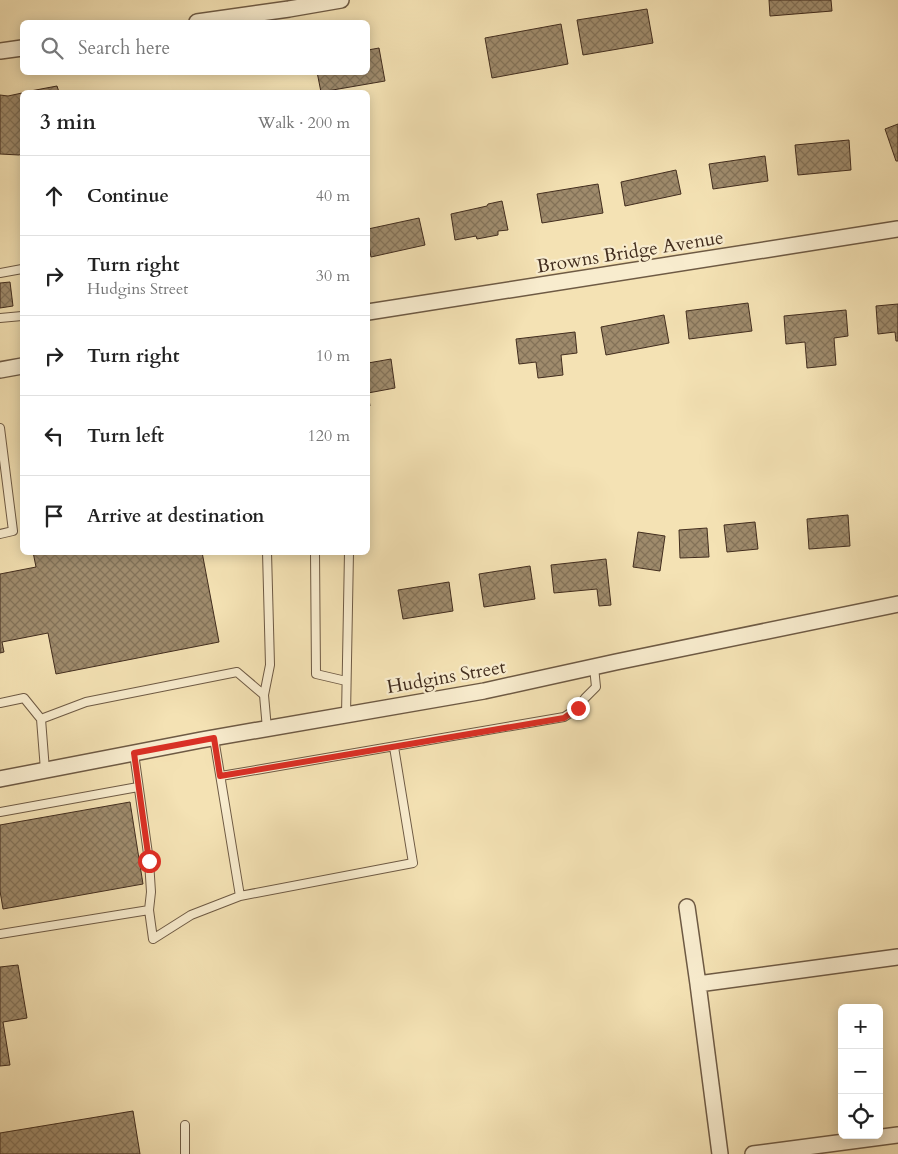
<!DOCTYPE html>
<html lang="en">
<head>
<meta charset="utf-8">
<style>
	:root { --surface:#fff; --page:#f2f2f2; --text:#222; --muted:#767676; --line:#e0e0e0 }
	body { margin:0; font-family:Cardo,serif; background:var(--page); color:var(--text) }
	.controls { position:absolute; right:15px; bottom:15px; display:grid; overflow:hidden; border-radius:8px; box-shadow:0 2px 12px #0003 }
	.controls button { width:45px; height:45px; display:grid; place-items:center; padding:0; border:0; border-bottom:1px solid var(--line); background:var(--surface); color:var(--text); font:25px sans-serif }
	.stop { position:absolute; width:15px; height:15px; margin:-11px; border:4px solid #d93025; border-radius:50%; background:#fff }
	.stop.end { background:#d93025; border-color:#fff; box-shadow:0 1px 5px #0008 }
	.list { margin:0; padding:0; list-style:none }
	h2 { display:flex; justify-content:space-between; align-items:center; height:65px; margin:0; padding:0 20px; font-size:21px }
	h2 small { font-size:16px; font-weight:400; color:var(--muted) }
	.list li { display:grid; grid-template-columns:32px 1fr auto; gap:15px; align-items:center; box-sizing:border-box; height:80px; padding:0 20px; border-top:1px solid var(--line) }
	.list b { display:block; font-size:19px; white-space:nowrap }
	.list p { margin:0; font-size:16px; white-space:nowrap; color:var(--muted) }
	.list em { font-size:16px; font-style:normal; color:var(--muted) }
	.icon { flex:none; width:28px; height:28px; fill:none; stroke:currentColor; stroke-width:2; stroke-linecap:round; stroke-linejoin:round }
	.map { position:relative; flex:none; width:898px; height:1154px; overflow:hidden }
	.search { position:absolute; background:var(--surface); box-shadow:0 2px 12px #0003; left:20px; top:20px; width:350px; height:55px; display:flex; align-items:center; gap:12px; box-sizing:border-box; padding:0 18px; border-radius:8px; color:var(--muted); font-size:19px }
	.panel { position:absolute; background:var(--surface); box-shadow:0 2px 12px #0003; left:20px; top:90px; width:350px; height:465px; border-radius:8px }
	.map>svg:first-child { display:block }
	.building { fill:url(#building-cross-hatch); stroke:#422d1e }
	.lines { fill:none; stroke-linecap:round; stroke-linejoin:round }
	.lane-casing { stroke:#6e5a44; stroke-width:10 }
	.street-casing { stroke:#6e5a44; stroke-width:18 }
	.lane { stroke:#f8ecce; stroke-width:8 }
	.street { stroke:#f8ecce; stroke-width:15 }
	.route { stroke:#d93025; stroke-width:6 }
	.labels { text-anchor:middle; stroke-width:4.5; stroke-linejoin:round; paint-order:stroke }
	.street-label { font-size:19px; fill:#422d1e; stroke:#f8ecce }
</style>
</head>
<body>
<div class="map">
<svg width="898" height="1154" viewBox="0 0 898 1154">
	<defs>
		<pattern id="building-cross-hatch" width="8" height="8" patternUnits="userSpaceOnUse" patternTransform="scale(1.25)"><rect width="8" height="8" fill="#9f8b6c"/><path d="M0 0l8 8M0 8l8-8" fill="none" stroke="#837258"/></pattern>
	</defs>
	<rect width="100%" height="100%" fill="#f4e2b4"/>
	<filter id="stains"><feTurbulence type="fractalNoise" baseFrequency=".004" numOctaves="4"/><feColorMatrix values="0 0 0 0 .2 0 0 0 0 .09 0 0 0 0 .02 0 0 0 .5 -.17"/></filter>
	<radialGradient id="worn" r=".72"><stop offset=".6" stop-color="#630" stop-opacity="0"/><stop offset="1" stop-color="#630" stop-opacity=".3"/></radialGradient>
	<path class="building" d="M769,0H831L832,11L770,16Z
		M647,9L653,43L583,55L577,20Z
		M561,24L568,64L492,78L485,38Z
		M379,48L385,81L321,92L317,72H368V50Z
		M57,86L59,92H25Z
		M22,93V154L19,155L0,154V95L8,96Z
		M898,124V161H896L885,129Z
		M849,140L851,170L798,175L795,145Z
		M765,156L768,181L713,189L709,164Z
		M676,170L681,194L625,206L621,182Z
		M598,184L603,213L542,223L537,194Z
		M502,201L508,230L498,231V235L477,239L476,236L455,240L451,214L487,206L488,204Z
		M419,218L425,245L371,257L368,241V229Z
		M10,282L13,306L0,308V283Z
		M748,303L752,331L689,339L686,311Z
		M898,304V341H896L895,332L878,334L876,306Z
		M846,310L848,336L834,338L836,365L807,368L805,342L786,344L784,316Z
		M664,315L669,343L606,355L601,327Z
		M575,332L577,353L561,355L563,375L538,378L536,362L519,364L516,339Z
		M391,359L395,388L368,393L370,406L368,407V363Z
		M848,515L850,546L809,549L807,519Z
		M755,522L758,549L727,552L724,525Z
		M707,528L709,557L680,558L679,530Z
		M638,532L665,536L660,571L633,567Z
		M33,552H202L219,642L56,674L48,633L2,642L4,652L0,653V574L36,567Z
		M606,559L611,605L599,606L597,589L554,593L551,565Z
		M530,566L535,599L484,607L479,574Z
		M449,582L453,611L403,619L398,590Z
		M130,802L143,884L3,909L0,891V825Z
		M18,965L27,1018L3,1022L10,1065L0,1066V967Z
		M133,1111L140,1154H0V1133Z"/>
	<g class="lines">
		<g class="lane-casing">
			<path id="lane" d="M0,273L22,269
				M0,318L22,316
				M0,428L13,531L0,534
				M315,552L316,674L346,681
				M264,695L270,665L267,552
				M0,703L24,698L41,719L45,770
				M346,715L349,552
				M41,719L86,702L237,672L264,695L267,729
				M221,776L564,717L578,708L585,698L596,687L594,667
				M0,812L138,787
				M240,896L413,863L394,747
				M149,910L153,939L191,915L240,896L214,738
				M0,934L149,910L151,892L149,861L134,753
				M185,1125V1154"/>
		</g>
		<g class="street-casing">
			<path id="street" d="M197,22L289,9L341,0
				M0,51L22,48
				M368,312L898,229
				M0,370L22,366
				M0,779L201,740L484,691L616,662L898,604
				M687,907L698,984
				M720,1154L698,984L898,957
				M753,1154L898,1135"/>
		</g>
		<use href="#lane" class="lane"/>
		<use href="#street" class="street"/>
	</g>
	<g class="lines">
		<path class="route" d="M149,861L134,753L214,738L220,776L564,718L578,708"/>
	</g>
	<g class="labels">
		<g class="street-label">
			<text transform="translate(630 251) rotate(-9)" y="7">Browns Bridge Avenue</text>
			<text transform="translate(446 676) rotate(-10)" y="7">Hudgins Street</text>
		</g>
	</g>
	<rect width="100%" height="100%" filter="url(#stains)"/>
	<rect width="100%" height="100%" fill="url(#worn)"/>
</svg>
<div class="controls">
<button>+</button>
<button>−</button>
<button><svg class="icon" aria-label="locate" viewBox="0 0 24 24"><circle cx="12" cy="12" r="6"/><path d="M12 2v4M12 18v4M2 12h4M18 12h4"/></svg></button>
</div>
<div class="stop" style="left:149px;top:861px"></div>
<div class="stop end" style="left:578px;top:708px"></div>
<div class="search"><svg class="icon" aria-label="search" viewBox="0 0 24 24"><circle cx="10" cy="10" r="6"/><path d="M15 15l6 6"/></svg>Search here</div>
<section class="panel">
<h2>3 min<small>Walk · 200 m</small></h2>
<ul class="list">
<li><svg class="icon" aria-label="ahead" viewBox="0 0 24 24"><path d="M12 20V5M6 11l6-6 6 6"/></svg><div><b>Continue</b></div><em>40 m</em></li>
<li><svg class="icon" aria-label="right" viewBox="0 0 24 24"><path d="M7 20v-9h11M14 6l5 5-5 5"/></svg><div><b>Turn right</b><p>Hudgins Street</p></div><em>30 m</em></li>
<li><svg class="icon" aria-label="right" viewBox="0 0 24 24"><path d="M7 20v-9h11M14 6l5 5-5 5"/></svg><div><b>Turn right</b></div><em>10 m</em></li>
<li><svg class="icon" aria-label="left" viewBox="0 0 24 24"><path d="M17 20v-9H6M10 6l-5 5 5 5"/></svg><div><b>Turn left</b></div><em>120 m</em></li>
<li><svg class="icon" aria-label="arrive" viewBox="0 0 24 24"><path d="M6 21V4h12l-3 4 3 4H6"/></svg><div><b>Arrive at destination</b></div></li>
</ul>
</section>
</div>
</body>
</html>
